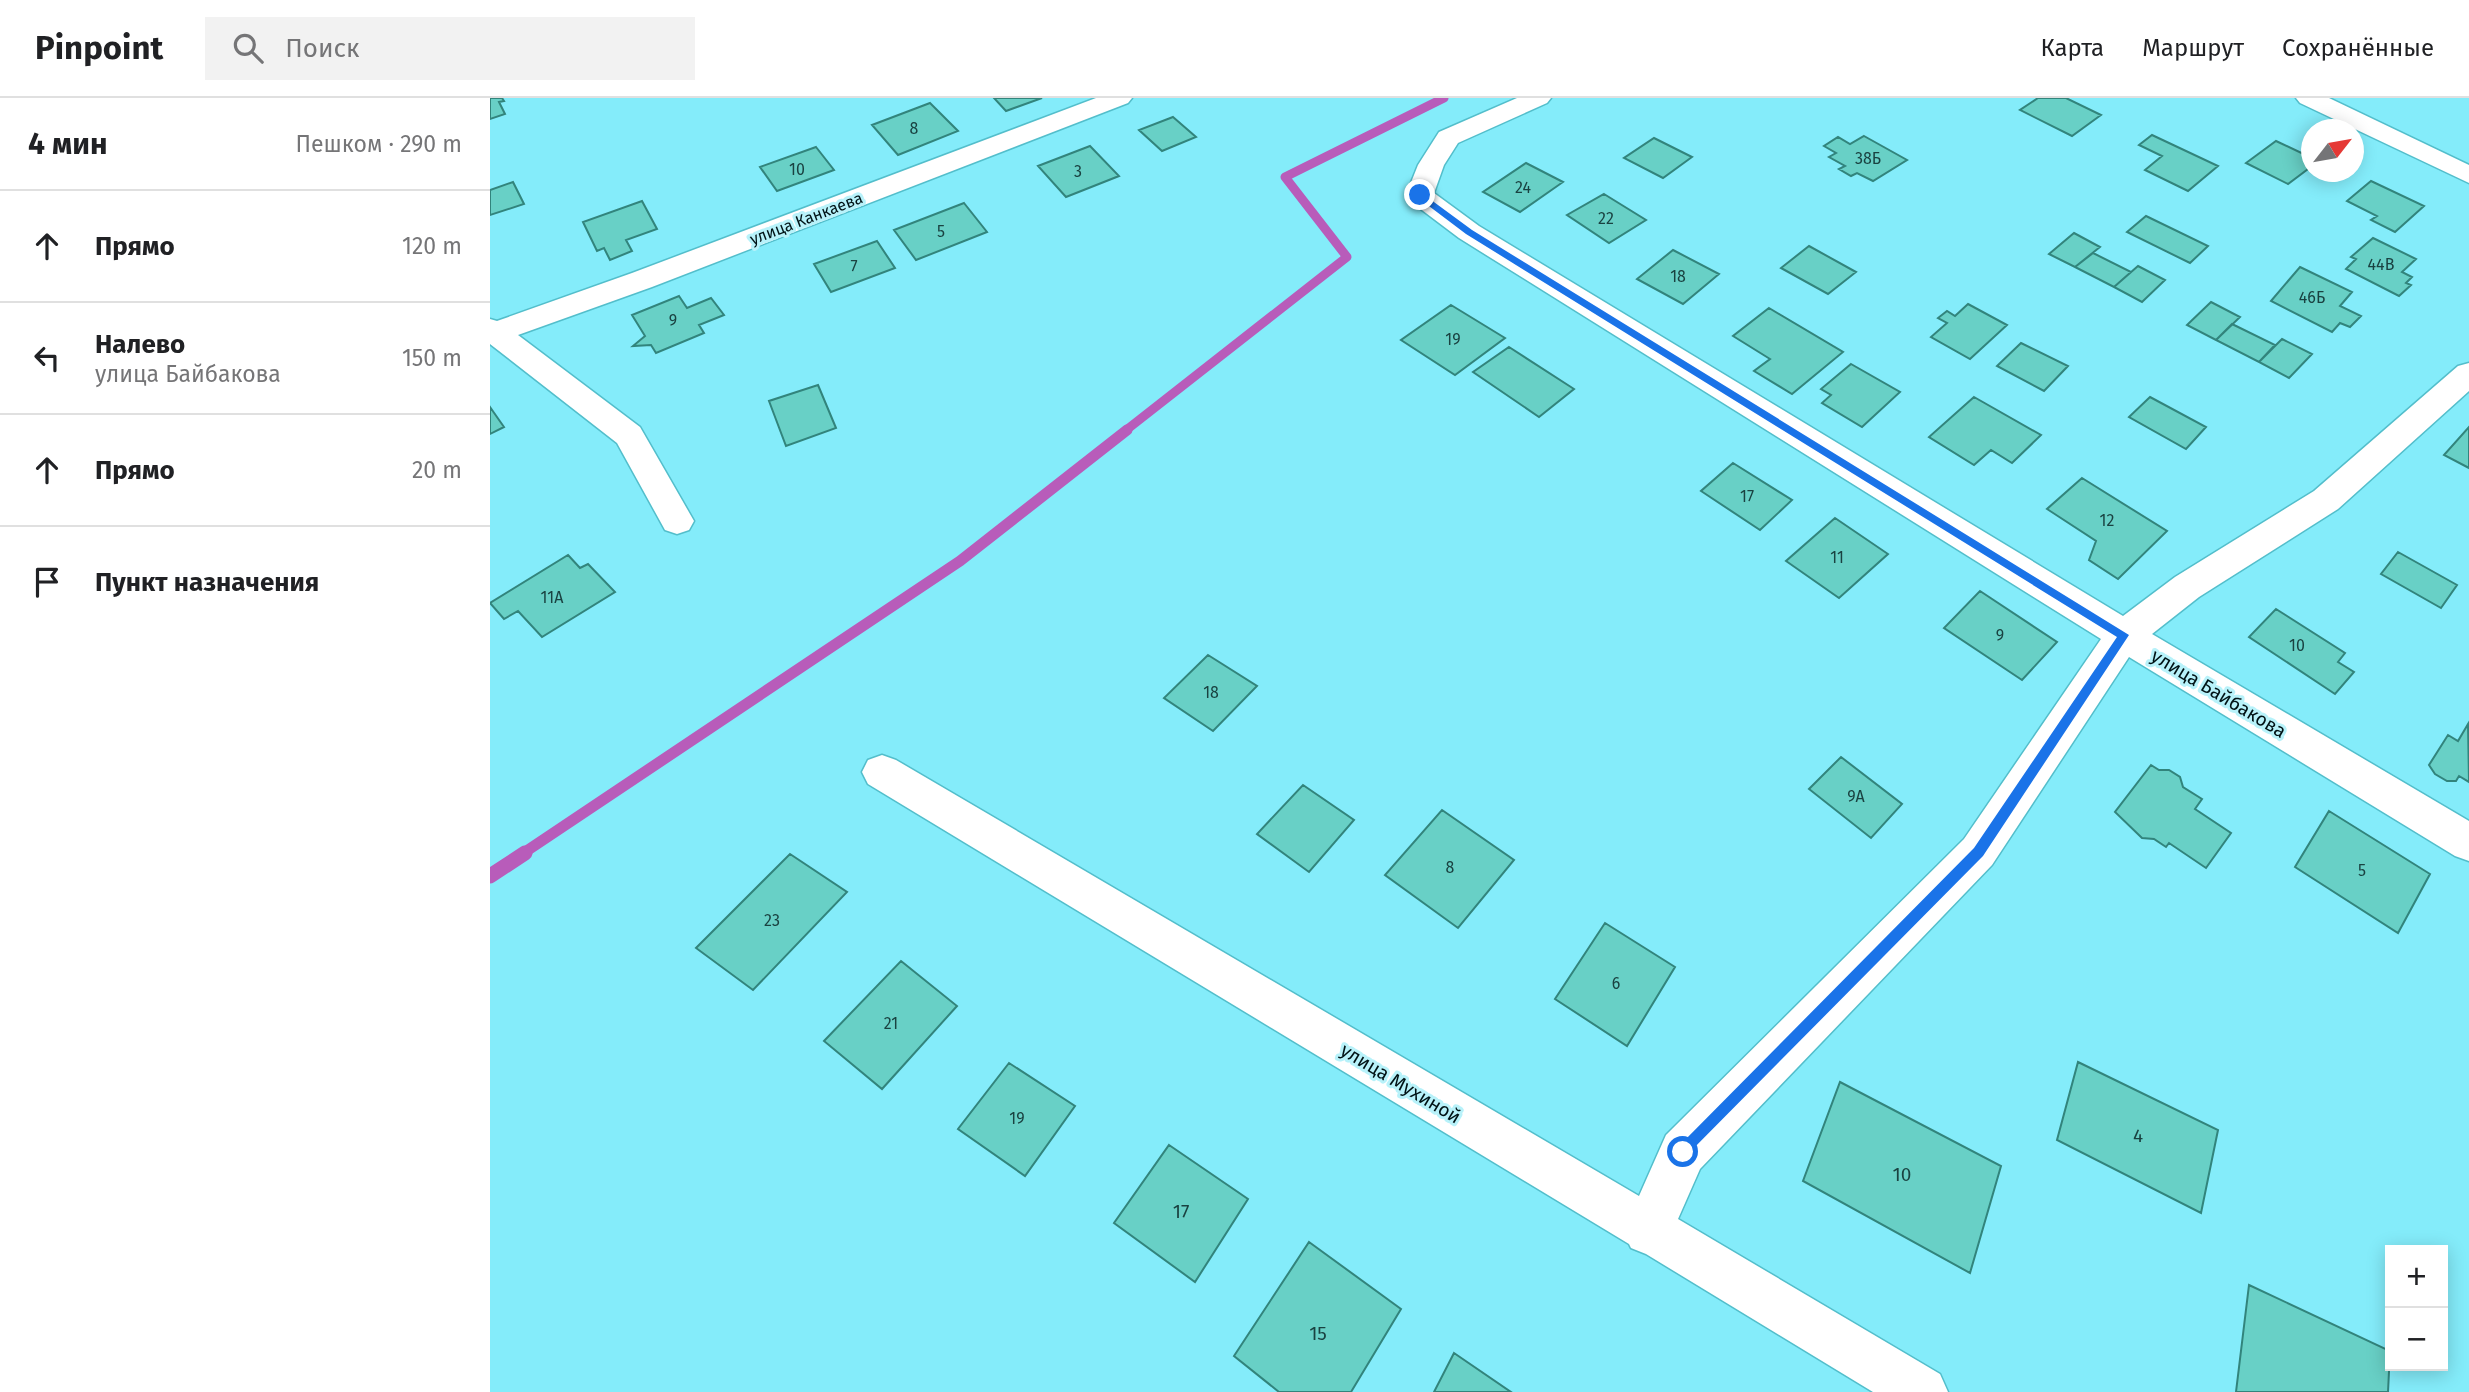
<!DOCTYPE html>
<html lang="ru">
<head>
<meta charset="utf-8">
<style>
	:root { --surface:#fff; --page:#f2f2f2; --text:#202124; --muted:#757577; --line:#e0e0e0 }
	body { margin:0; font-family:"Fira Sans",sans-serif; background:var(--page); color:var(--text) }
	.controls { position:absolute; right:21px; bottom:21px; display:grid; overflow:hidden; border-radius:0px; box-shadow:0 4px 18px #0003 }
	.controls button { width:63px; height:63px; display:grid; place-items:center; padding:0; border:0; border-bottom:2px solid var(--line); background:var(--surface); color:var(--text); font:35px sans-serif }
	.compass { position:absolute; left:1811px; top:21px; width:63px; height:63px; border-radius:50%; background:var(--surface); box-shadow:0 4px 18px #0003; rotate:59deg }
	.stop { position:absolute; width:21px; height:21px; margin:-16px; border:5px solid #1a73e8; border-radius:50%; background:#fff }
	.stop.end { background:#1a73e8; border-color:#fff; box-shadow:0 2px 7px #0008 }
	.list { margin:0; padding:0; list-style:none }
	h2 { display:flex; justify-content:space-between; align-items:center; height:91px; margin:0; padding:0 28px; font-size:30px }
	h2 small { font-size:23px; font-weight:400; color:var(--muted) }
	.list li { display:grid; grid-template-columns:46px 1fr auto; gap:21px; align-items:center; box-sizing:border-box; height:112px; padding:0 28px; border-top:2px solid var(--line) }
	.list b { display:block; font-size:26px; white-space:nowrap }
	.list p { margin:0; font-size:23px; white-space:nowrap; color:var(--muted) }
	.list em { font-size:23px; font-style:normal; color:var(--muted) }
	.icon { flex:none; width:38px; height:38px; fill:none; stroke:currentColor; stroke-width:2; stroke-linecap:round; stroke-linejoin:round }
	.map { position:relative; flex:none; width:1979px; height:1294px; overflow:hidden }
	header { display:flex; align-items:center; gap:42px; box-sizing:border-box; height:98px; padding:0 35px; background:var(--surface); border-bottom:2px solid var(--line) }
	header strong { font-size:33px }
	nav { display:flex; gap:38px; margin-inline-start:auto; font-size:24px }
	.search { width:490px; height:63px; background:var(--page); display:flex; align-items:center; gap:18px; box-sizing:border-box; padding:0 24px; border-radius:0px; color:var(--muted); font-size:26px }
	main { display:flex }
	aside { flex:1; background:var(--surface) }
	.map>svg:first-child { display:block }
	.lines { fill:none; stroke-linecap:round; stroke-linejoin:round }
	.stream-far2 { stroke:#b85cba; stroke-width:9 }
	.stream-far1 { stroke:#b85cba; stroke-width:11 }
	.stream { stroke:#b85cba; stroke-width:15 }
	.building { fill:#68d0c6; stroke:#32847c; stroke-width:2 }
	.minor-casing { stroke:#53becb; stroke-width:3 }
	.minor { fill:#fff; fill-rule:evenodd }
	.route { fill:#1a73e8 }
	.labels { text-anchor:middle; stroke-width:6; stroke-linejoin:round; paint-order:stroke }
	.number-label { font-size:16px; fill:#1a4241 }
	.far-street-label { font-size:16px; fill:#001215; stroke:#b8f2fa }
	.street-label { font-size:19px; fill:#001215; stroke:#b8f2fa }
	.near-number-label { font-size:19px; fill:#1a4241 }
</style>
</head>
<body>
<header>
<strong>Pinpoint</strong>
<div class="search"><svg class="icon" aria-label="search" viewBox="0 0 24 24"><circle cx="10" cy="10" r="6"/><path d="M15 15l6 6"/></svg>Поиск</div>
<nav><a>Карта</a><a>Маршрут</a><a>Сохранённые</a></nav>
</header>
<main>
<aside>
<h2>4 мин<small>Пешком · 290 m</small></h2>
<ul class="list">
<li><svg class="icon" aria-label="ahead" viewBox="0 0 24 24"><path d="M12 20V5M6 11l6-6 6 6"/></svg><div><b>Прямо</b></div><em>120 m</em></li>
<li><svg class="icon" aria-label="left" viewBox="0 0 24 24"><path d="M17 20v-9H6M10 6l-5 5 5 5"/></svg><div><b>Налево</b><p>улица Байбакова</p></div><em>150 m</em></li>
<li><svg class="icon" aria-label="ahead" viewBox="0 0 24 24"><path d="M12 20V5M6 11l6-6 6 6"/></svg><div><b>Прямо</b></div><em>20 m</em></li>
<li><svg class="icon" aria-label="arrive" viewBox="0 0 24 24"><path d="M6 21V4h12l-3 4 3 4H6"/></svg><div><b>Пункт назначения</b></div></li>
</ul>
</aside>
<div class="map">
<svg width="1979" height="1294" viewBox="0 0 1979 1294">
	<rect width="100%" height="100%" fill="#84ecfa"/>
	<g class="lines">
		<path class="stream-far2" d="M635,333L857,159L795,79L954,0"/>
		<path class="stream-far1" d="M32,756L470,463L637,332"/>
		<path class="stream" d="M0,778L35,755"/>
	</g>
	<path class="building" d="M0,0H12L14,3L9,4L15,16L0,21Z
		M504,0H552L516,13Z
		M1548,0H1576L1611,17L1582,38L1530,12Z
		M440,5L468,33L408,57L382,27Z
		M683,19L706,39L672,53L649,32Z
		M1662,37L1728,68L1698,93L1655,72L1672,58L1649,47Z
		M1374,38L1417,62L1383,83L1367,75L1361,78L1349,71L1355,68L1339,59L1346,55L1334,48L1348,39L1360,46Z
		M1164,40L1202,59L1173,80L1134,60Z
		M1786,43L1822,60V68L1798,86L1756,65Z
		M600,48L629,78L576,99L548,68Z
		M326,49L344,72L287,93L270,69Z
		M1036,65L1073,84L1030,114L993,94Z
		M1881,83L1934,108L1905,134L1881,122L1887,118L1857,103Z
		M23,84L34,106L0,117V92Z
		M1114,96L1156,122L1119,145L1077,117Z
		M152,103L167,131L136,142L142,153L120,162L114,150L107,153L93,124Z
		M474,105L497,134L426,162L404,132Z
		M1656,118L1718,148L1700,165L1637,134Z
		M1584,135L1610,149L1585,169L1559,156Z
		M1883,140L1926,161L1912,174L1922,179L1916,185L1921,187L1909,198L1856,171L1866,161L1861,159Z
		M387,143L405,170L341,194L324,166Z
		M1319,148L1366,174L1338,196L1291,170Z
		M1183,152L1229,176L1193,206L1147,181Z
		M1603,155L1641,174L1624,189L1585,169Z
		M1648,168L1675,182L1652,204L1624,189Z
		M1810,169L1862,194L1850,208L1871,218L1860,229L1850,225L1842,234L1781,203Z
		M189,198L197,210L221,200L234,217L209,227L214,235L166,255L161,247L143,248L155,238L142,217Z
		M1721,204L1750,219L1726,242L1697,227Z
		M1478,206L1517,227L1480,261L1441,239L1457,225L1448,220L1457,213L1465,218Z
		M961,207L1015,240L965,277L911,242Z
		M1279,210L1353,254L1302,296L1264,273L1280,261L1243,238Z
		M1742,226L1785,247L1769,264L1726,242Z
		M1792,241L1822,256L1799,280L1769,264Z
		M1531,245L1578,268L1554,293L1507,268Z
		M1019,249L1084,291L1049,319L983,274Z
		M1361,266L1410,294L1372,329L1332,305L1341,297L1331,291Z
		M328,287L346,330L296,348L279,303Z
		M1484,299L1551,337L1522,365L1501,352L1484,367L1439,339Z
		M1660,299L1716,329L1696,351L1639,319Z
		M0,309L14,329L0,336Z
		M1979,329V370L1954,357Z
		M1243,365L1302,402L1270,432L1211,393Z
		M1592,380L1677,433L1628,481L1599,462L1606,443L1557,411Z
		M1345,420L1398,456L1349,500L1296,463Z
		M1908,454L1967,487L1951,510L1891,476Z
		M78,457L90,470L98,466L125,494L52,539L28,513L14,521L0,505Z
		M1490,493L1567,544L1532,582L1454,530Z
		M1786,511L1855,555L1848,564L1864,574L1845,596L1759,539Z
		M718,557L767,588L723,633L674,600Z
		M1978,626L1979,684L1969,678L1966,683H1957L1945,676L1939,667L1958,637L1968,643Z
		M1351,659L1412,706L1381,740L1319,691Z
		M1661,667L1669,672H1679L1690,679L1693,689L1712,701L1705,711L1741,735L1716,770L1679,745L1676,749L1664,741L1652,740L1625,714Z
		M813,687L864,722L819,774L767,736Z
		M952,712L1024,762L968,830L895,777Z
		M1839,713L1940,776L1908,835L1805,769Z
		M300,756L357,794L263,892L206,850Z
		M1115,825L1185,869L1137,948L1065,901Z
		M411,863L467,908L392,991L334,943Z
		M1588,964L1728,1032L1711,1115L1567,1042Z
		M519,965L585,1008L535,1078L468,1031Z
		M1350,984L1511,1068L1480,1175L1313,1083Z
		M679,1047L758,1101L705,1184L624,1125Z
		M819,1144L911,1211L861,1294H789L744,1258Z
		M1759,1187L1900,1253L1898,1294H1746Z
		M964,1255L1021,1294H944Z"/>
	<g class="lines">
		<g class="minor-casing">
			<path id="minor" d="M606,0H642L638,5L162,189L28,237L150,329L204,423L199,432L187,436L175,432L127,345L0,246V221L7,223L142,175Z
				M1027,0H1061L1057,5L968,45L954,67L944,95L989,128L1633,518L1685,479L1824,393L1968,268L1979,265V293L1848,411L1709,499L1662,536L1979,723V763L1965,758L1639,559L1502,767L1210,1071L1188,1121L1450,1276L1458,1294H1383L1156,1156L1141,1150L1139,1146L378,686L372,674L378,662L392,657L406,662L1149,1098L1176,1037L1474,741L1611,541L969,140L920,103L916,97L928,67L949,34Z
				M1806,0H1839L1979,67V85L1810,5Z"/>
		</g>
		<use href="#minor" class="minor"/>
	</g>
	<path class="route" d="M927,96H933L982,132L1639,537L1493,758L1193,1061L1186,1054L1188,1049L1484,750L1627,539L976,136L927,99Z"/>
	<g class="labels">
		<g class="number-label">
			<text x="424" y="36">8</text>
			<text x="1378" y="66">38Б</text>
			<text x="307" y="77">10</text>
			<text x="588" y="79">3</text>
			<text x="1033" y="95">24</text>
			<text x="1116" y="126">22</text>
			<text x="451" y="139">5</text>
			<text x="1891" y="172">44В</text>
			<text x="364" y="174">7</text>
			<text x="1188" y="184">18</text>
			<text x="1822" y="205">46Б</text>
			<text x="183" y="228">9</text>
			<text x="963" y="247">19</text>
			<text x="1257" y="404">17</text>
			<text x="1617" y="428">12</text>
			<text x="1347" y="465">11</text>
			<text x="62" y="505">11А</text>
			<text x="1510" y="543">9</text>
			<text x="1807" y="553">10</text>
			<text x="721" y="600">18</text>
			<text x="1366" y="704">9А</text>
			<text x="960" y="775">8</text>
			<text x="1872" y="778">5</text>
			<text x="282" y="828">23</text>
			<text x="1126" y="891">6</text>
			<text x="401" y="931">21</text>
			<text x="527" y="1026">19</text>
		</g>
		<g class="far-street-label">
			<text transform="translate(316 120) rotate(-21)" y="6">улица Канкаева</text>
		</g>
		<g class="street-label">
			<text transform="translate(1729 595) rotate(31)" y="7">улица Байбакова</text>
			<text transform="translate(911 985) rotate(31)" y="7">улица Мухиной</text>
		</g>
		<g class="near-number-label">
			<text x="1648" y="1044">4</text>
			<text x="1412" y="1083">10</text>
			<text x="691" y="1120">17</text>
			<text x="828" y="1242">15</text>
		</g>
	</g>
</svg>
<div class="controls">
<button>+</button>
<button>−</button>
</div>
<svg class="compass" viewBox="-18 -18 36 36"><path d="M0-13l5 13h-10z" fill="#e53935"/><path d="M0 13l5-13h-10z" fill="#757577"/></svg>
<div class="stop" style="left:1193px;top:1054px"></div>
<div class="stop end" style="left:930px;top:97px"></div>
</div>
</main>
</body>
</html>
